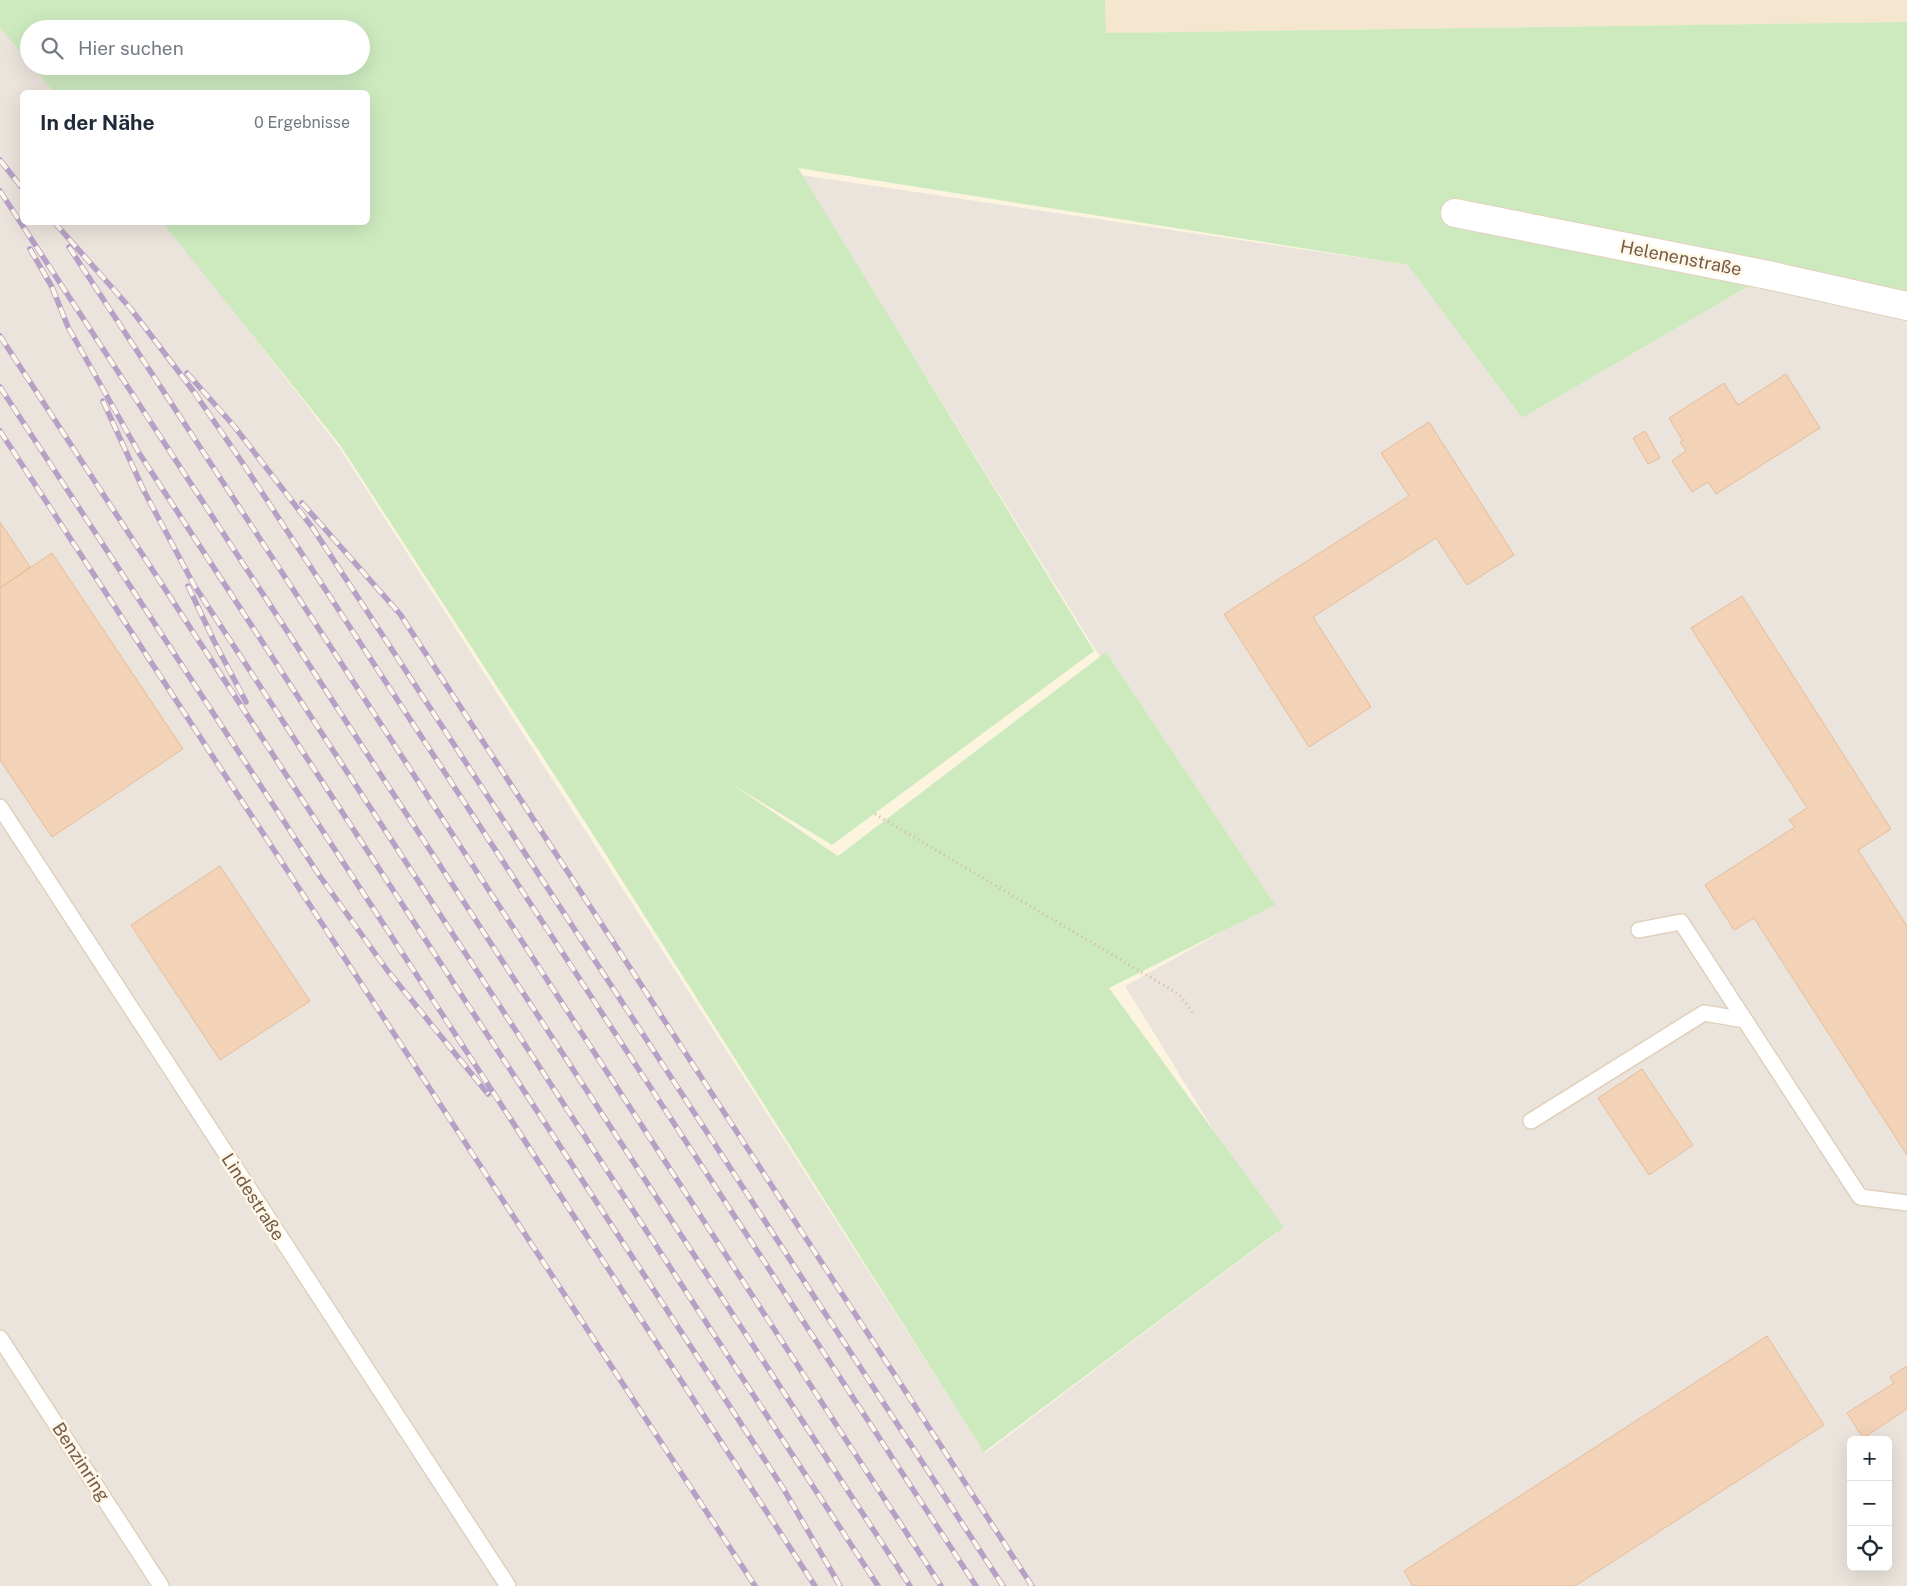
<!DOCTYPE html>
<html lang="de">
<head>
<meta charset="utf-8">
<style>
	:root { --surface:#fff; --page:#f6f6f7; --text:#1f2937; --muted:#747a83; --line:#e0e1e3 }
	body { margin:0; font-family:"Public Sans",sans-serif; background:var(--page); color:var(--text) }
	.controls { position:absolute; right:15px; bottom:15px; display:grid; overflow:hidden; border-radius:8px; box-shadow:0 5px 20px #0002 }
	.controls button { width:45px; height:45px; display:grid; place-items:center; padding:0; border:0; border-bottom:1px solid var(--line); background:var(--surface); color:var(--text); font:25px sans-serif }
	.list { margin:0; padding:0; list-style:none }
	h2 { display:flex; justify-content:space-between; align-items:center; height:65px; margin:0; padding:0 20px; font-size:21px }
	h2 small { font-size:16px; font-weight:400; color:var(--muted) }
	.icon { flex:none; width:28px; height:28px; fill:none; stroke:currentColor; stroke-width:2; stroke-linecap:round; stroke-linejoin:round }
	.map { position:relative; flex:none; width:1907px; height:1586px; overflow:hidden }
	.search { position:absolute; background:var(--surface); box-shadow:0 5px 20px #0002; left:20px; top:20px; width:350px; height:55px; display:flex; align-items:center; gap:12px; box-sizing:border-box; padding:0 18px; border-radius:28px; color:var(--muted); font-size:19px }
	.panel { position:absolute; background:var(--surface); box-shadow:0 5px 20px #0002; left:20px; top:90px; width:350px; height:135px; border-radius:8px }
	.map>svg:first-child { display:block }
	.residential { fill:#f5e6cf }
	.industrial { fill:#ebe4dc; fill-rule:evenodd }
	.green { fill:#cdeabf }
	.building { fill:#f3d3b7; stroke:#e6bb97 }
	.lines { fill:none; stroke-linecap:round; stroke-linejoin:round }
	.lane-casing { stroke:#e1d0bc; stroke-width:18 }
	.street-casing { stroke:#e1d0bc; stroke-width:30 }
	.path { stroke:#d8b79b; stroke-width:3; stroke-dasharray:1 4; stroke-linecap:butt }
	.lane { stroke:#fff; stroke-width:15 }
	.street { stroke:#fff; stroke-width:28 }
	.rail-casing { stroke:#b7a0c6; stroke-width:5.5 }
	.rail { stroke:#fff7e7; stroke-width:4; stroke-dasharray:11; stroke-linecap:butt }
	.labels { text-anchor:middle; stroke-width:5; stroke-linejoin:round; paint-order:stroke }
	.street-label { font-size:18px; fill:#745a47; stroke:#fff7e7 }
</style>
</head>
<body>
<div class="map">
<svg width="1907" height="1586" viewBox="0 0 1907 1586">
	<rect width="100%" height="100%" fill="#fdf4e0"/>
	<path class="residential" d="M1105,0H1907V22L1106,33Z"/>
	<path class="industrial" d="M0,11L29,47V66H44L64,92H22V222L165,223L339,447L985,1453L1277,1233L1125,986L1272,904L1093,646L801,175L1408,265L1522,418L1768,275L1907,306V1586H0ZM1851,1440H1888V1567H1851Z"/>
	<path class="green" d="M0,0H1105L1106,33L1907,22V306L1768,275L1522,418L1408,265L798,168L1094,651L832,845L733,785L838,856L1106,652L1275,905L1109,988L1284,1227L984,1452L589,828L340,445L163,223L368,222V92H54L32,66H361V29H29V62L0,28Z"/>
	<path class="building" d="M1786,374L1820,428L1716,494L1708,482L1692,492L1672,461L1686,451L1680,442L1683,441L1669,418L1724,383L1738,405Z
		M1429,422L1514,555L1467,585L1436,538L1313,617L1371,707L1309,747L1224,614L1409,496L1381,453Z
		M1645,431L1660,458L1648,464L1633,438Z
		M0,522L30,567L0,588Z
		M52,553L183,749L52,837L0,760V588Z
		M1742,596L1891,829L1858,850L1907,926V1155L1754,918L1734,930L1705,885L1795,827L1789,820L1807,808L1691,628Z
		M220,866L310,1001L220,1060L131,925Z
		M1642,1069L1693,1145L1649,1175L1598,1098Z
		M1767,1336L1824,1425L1575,1586H1413L1404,1571Z
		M1907,1366V1409L1863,1438L1847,1413L1894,1383L1890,1377Z"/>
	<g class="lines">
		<g class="lane-casing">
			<path id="lane" d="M0,807L508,1586
				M1639,930L1681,922L1860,1197L1907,1203
				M1531,1121L1704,1013L1745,1020
				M0,1338L161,1586"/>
		</g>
		<g class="street-casing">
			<path id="street" d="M1455,213L1768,275L1907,306"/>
		</g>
		<path class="path" d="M875,814L1180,995L1194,1015"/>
		<use href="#lane" class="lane"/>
		<use href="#street" class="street"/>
		<g class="rail-casing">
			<path id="rail" d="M0,160L22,188
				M0,191L910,1586
				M54,222L131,309L194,392L244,465L976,1586
				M69,247L334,652L941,1586
				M30,249L52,287L68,327L139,453L878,1586
				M0,336L815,1586
				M187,373L234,426L312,527L1003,1586
				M0,387L319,875L387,970L488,1094
				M103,401L144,491L194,585L783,1488L840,1586
				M0,431L755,1586
				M302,503L400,614L1032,1586
				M188,586L214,641L246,702"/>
		</g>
		<use href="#rail" class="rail"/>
	</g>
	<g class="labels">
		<g class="street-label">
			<text transform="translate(1681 258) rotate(11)" y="6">Helenenstraße</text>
			<text transform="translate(253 1197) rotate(57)" y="6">Lindestraße</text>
			<text transform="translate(81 1462) rotate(57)" y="6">Benzinring</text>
		</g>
	</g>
</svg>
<div class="controls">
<button>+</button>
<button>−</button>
<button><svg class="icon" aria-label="locate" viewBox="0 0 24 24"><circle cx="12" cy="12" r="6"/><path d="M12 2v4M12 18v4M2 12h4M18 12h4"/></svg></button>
</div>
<div class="search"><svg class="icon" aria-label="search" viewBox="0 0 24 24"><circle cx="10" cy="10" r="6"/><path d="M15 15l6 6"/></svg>Hier suchen</div>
<section class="panel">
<h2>In der Nähe<small>0 Ergebnisse</small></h2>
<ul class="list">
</ul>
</section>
</div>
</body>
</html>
